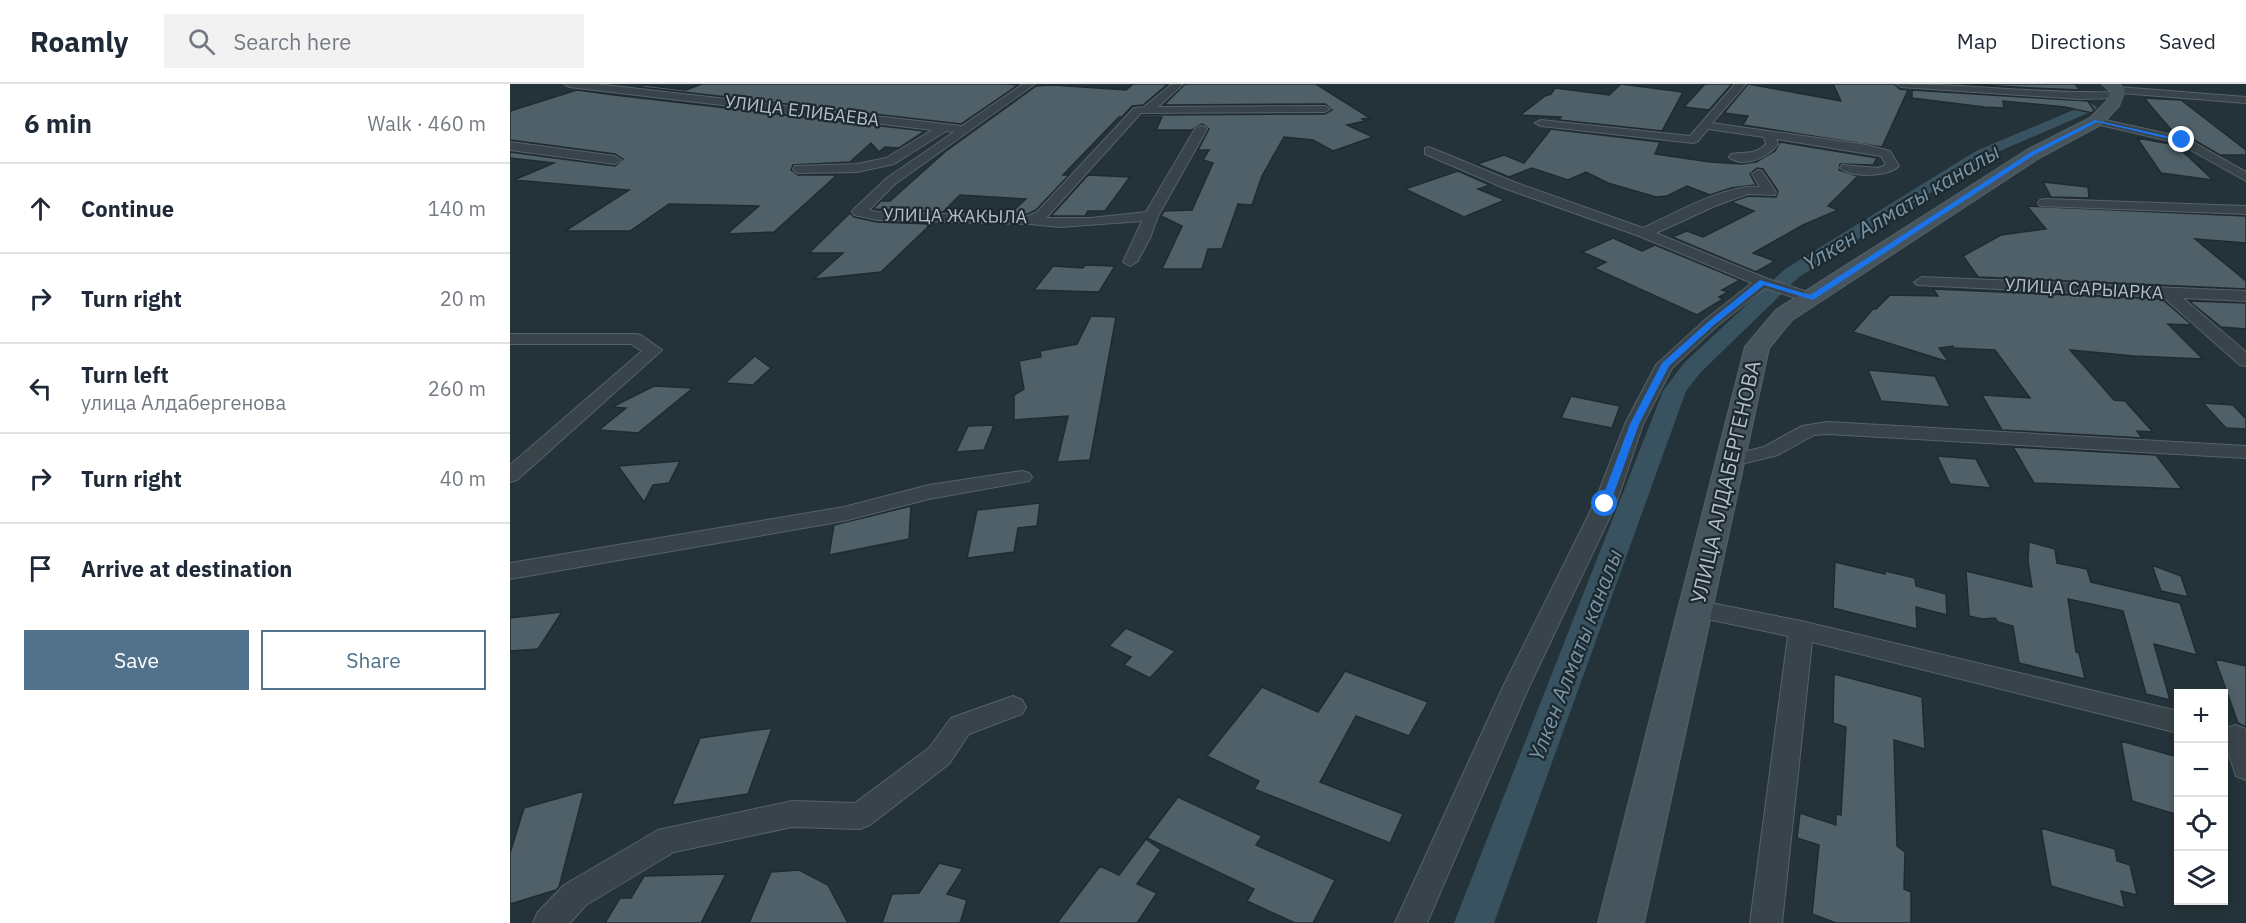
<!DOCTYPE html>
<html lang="en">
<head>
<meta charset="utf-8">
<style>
	:root { --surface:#fff; --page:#f2f2f3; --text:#1f2937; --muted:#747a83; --line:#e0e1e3; --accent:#51728a }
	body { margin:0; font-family:"IBM Plex Sans",sans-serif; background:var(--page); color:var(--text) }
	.controls { position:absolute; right:18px; bottom:18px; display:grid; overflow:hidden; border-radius:0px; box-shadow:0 3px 9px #0003 }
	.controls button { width:54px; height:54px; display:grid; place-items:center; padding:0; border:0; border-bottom:2px solid var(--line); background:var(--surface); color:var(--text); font:30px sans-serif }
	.stop { position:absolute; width:18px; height:18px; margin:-14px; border:4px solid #1a73e8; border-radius:50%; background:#fff }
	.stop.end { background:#1a73e8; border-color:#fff; box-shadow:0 2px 6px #0008 }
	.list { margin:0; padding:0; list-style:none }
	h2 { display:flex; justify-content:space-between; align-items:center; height:78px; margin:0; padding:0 24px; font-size:26px }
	h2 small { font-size:20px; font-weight:400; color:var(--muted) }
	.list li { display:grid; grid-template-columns:39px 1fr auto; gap:18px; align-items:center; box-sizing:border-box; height:90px; padding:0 24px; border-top:2px solid var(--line) }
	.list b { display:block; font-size:22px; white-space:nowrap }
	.list p { margin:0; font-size:20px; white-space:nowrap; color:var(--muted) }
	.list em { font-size:20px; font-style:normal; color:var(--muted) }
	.actions { display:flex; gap:12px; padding:18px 24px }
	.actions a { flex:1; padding:14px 0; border:2px solid var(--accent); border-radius:0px; text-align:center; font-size:21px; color:var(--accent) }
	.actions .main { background:var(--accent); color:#fff }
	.icon { flex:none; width:33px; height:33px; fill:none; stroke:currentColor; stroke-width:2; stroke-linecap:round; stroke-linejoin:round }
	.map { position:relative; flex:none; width:1736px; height:839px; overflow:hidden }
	header { display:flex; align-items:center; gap:36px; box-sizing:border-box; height:84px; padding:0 30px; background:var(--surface); border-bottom:2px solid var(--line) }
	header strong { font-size:28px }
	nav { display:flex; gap:33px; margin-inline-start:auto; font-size:21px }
	.search { width:420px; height:54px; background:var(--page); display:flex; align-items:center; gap:15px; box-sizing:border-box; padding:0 21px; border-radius:0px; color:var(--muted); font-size:22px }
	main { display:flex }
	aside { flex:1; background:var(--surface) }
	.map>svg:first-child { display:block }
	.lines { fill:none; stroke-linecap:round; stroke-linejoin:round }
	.canal { fill:#395260; fill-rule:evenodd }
	.building { fill:#506068; stroke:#1f2b31; stroke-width:1.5 }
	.street-casing { stroke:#566268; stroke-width:2 }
	.secondary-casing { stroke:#566268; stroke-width:2 }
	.street { fill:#38444a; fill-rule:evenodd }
	.secondary { fill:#46545d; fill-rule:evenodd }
	.route { fill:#1a73e8 }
	.labels { text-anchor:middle; stroke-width:4.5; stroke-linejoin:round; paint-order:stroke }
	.far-street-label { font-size:18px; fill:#b3bfc6; stroke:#1d292f }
	.street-label { font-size:21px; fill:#b3bfc6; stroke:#1d292f }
	.water-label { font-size:22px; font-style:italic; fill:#7696a8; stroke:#1d292f }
</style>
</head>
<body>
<header>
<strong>Roamly</strong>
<div class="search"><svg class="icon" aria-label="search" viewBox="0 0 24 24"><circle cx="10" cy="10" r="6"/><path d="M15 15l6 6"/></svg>Search here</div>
<nav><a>Map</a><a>Directions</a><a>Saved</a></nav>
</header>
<main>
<aside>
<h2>6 min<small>Walk · 460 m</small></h2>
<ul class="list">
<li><svg class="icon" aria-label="ahead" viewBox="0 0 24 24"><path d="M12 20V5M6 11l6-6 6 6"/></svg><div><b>Continue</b></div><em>140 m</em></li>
<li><svg class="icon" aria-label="right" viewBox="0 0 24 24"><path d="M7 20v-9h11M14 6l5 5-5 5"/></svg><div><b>Turn right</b></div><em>20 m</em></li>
<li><svg class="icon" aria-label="left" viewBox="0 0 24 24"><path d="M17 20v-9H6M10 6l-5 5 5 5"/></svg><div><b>Turn left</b><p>улица Алдабергенова</p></div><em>260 m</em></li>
<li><svg class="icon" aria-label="right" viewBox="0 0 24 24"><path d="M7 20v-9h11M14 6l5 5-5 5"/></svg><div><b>Turn right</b></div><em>40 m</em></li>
<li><svg class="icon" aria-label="arrive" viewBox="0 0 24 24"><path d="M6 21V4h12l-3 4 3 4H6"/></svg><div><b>Arrive at destination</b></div></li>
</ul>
<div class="actions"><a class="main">Save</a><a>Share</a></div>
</aside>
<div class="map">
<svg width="1736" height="839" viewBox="0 0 1736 839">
	<rect width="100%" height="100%" fill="#24333a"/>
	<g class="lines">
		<path class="canal" d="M1580,19L1587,23L1585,26L1476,73L1289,193L1190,289L1176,307L984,839H944L1153,307L1174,279L1275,185L1466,67Z"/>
	</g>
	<path class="building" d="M192,0H495L508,1L451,40L129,3L135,1L176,6Z
		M623,0H658L633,21L622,22L612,33H609L553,91H559L526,126L518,130L501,129L516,115L450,111L433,128L363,125L371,117H380L436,67L526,2L543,1L616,6Z
		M675,0H806L860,34L852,35L855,37L837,41L863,53L823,67L803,56L774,53L752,92L742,121L728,120L712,165H698L692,185H652L672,142L651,132L654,127L682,126L703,79L693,76L699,66H688L699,45L692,40L682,46H646L652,33H631L632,31L815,30L822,26L815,20L654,21Z
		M1111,0L1173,8L1152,47L1049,36L1051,33L1010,31L1035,12L1041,10L1045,4L1099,11Z
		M1195,0H1222L1199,26L1174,23Z
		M1238,0L1331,17L1323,0H1384L1390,5L1398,6L1372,63L1233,41L1238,32L1214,29Z
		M1453,0H1565L1570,6L1522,4Z
		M67,6L104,11L415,47L389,64L375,63L369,68L361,59L340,78L283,81L281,86L288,91H327L264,148L217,150L249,122L159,120L120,147H55L119,106L4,96L44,79L0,74V68L105,82L113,75L105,70L0,56V27Z
		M1402,6L1578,17L1584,26L1582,29L1555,23L1493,17L1494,24L1474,23L1402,14Z
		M1634,14L1671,16L1736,66V71H1710L1677,52L1664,49Z
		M1041,45L1150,58L1145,70L1200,78L1231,80L1246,78L1265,67L1270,58L1367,74L1363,81L1330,80L1329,86L1348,92L1318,122L1328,126L1293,141L1243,169L1265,177L1246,188L1162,153L1177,147L1193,153L1244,127L1221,118L1238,112L1266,113L1268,107L1253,85L1247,84L1240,90L1246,101L1221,104L1200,111L1177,102L1157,112L1146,113L1098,99L1076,88L1058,96L1022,84L999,93L967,80L994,71L1014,79Z
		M1627,54L1666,61L1703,96L1651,89Z
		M948,87L980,101L968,105L995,116L954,133L895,105Z
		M578,91L620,93L595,127H578L575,132H541Z
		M1533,98L1578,103L1579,114L1541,113Z
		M1517,122L1736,132V159L1685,155L1736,197V205L1468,193L1453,172L1491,151L1536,145Z
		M340,129L344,133L367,138L421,140L371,188L304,195L333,169H299Z
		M1103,154L1132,167L1145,161L1230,196L1212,206L1218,208L1209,213L1213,215L1187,231L1084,184L1096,178L1072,168Z
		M575,181L605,182L589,208L524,206L543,182L573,184Z
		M1423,205L1652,215L1682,241L1658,240L1693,275L1624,272L1560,266L1604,316L1615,317L1643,348L1627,347L1632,354L1492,346L1472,311L1520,314L1485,266L1444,264L1443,262L1429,264L1439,278L1343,248L1363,225H1366L1380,211L1428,212Z
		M1679,217L1736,219V245L1711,243Z
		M581,232L606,233L580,376L547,378L558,332L504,336V311L514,305L509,277L531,273L530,267L567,260Z
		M245,272L261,284L243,301L215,299Z
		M1358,286L1425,292L1440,323L1371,317Z
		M144,302L183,304L128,349L89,346L116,324L102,323Z
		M1061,312L1110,322L1102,344L1051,334Z
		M1693,319L1723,321L1736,335V345L1716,344Z
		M484,341L474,366L446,368L458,342Z
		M1503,363L1646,371L1672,405L1524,399Z
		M1427,372L1466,375L1481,404L1440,400Z
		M170,377L159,399L143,401L134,418L108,382Z
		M530,419L527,442L508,444L504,468L457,474L467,426Z
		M401,422L399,455L319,471L324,441Z
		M1519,458L1545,465L1547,479L1577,485L1581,498L1670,519L1687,571L1644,560L1660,616L1636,610L1613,527L1558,515L1566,568L1569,569L1575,595L1509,579L1503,542L1488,538L1485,534L1472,535L1459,532L1456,487L1522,503L1518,477Z
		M1325,478L1375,490V487L1405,494L1406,502L1436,510L1437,531L1406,523L1407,545L1323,524Z
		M1642,481L1671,492L1678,513L1651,507Z
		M52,528L28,565L0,567V534Z
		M616,544L665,567L640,594L614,581L621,573L599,562Z
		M1705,575L1736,582V643L1728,639Z
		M835,587L918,618L899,652L846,632L810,698L893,730L880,759L744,705L749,697L697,672L752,603L808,628Z
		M1324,590L1412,613L1415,665L1384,656L1387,762L1395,768L1394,805L1401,808V839H1326L1302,830L1309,761L1287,754L1290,729L1326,741V730L1331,731L1336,643L1323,639Z
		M262,644L238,710L162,721L190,654Z
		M1611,657L1668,673V731L1622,717Z
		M74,707L49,803L46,806L0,820V769L14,724Z
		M668,713L752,752L746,761L825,796L803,839H785L737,817L744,805L637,754Z
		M1531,744L1605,765L1607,777L1620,781L1627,811L1611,807L1615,824L1541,802Z
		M636,755L651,766L627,800L647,809L627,839H547L590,782L609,791Z
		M429,779L453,785L437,810L457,816L450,839H372L382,810L409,809Z
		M289,786L318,801L338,839H239L261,788Z
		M216,790L191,839H95L110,814H121L134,792Z"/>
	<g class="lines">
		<g class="street-casing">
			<path id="street" d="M54,0H86L452,42L513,0H525L385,100L359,126L367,128L518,132L527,128L624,24L634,23L662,0H673L648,23L815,22L820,25L815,28L631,29L536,134H581L636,128L685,45L691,42L695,43L697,45L648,132L640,154L627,178L620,182L613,178L632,137L550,143L520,140L367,136L344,131L342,128L344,125L377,94L444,48L436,47L384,80L347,88L289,89L285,88L283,85L285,82L347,80L376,74L422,46L59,3Z
				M1225,0H1236L1202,39L1357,61L1380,67L1389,82C1378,93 1342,94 1330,84L1332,81L1368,84L1376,81L1371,72L1266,55L1268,60C1259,73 1233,85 1219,73L1221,70C1234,68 1246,71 1256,60L1254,53L1198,45L1187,58L1183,59L1031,42L1025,39L1031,36L1180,52Z
				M1386,0C1459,0 1531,10 1604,8V4L1608,3L1736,13V19L1611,9V13L1607,14L1570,15L1391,3Z
				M1586,34L1676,54L1736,88V97L1668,59L1582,39V35Z
				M0,58L105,72L111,76L105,80L0,66Z
				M919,63L1004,98L1133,144C1166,129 1215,100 1250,103L1242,90L1248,86L1252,87L1266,108L1265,111L1238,110L1205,122L1146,149L1258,195L1307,211L1309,214L1301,219L1255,204L1207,242L1162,284L1133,340L1106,420L1018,605L917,839H885L992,605L1084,420L1115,340L1146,281L1195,236L1242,199L1129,152L994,104L915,70V64Z
				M1535,115L1736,122V130L1530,122L1528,119L1530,116Z
				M1412,193L1736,207V217L1673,214L1736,268V282L1730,281L1653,213L1407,201L1404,198Z
				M0,250H125L131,251L152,266L7,396L0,398V381L132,267L121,260H0Z
				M1318,338L1736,362V374L1318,350L1304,351L1268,371L1219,383L1212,381L1209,377L1212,373L1254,363L1292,342Z
				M512,387L519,389L522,393L519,397L419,415L334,437L0,495V479L334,423L419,401Z
				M1186,516L1291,537L1668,627V649L1302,558L1272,839H1240L1278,552L1178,531L1174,525L1178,519Z
				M503,612L512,616L516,623L512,630L459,650L439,680L360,741L350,745L282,743L164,768L76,821L60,839H23L28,828L54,801L148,746L282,717L345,719L419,664L441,634Z
				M1726,641L1736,645V696L1726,692L1714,655L1716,644Z"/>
		</g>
		<g class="secondary-casing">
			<path id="secondary" d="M1592,0H1609L1615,6L1609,22L1592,40L1529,74L1282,236L1259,264L1134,839H1088L1235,263L1266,226L1517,66L1580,34L1597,17L1600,7Z"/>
		</g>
		<use href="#street" class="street"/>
		<use href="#secondary" class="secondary"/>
	</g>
	<path class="route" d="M1585,36L1675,56L1672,58L1587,38L1524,71L1303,216L1254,201L1204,241L1159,282L1129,340L1100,420L1092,422L1090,420L1120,340L1152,279L1198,238L1250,196L1300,211L1521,68Z"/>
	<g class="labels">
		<g class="far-street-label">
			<text transform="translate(292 27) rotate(7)" y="6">УЛИЦА ЕЛИБАЕВА</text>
			<text transform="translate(445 132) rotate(1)" y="6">УЛИЦА ЖАКЫЛА</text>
			<text transform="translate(1574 205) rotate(3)" y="6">УЛИЦА САРЫАРКА</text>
		</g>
		<g class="street-label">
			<text transform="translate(1216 398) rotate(-77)" y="7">УЛИЦА АЛДАБЕРГЕНОВА</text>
		</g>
		<g class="water-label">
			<text transform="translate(1391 123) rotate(-31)" y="8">Үлкен Алматы каналы</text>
			<text transform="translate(1065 571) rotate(-69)" y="8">Үлкен Алматы каналы</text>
		</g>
	</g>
</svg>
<div class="controls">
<button>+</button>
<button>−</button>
<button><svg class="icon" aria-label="locate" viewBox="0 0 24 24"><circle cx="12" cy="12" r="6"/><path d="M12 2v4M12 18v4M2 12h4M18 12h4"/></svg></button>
<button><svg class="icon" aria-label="layers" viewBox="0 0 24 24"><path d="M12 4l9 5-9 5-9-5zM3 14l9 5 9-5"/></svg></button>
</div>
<div class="stop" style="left:1095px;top:420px"></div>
<div class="stop end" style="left:1672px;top:56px"></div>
</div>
</main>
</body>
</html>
